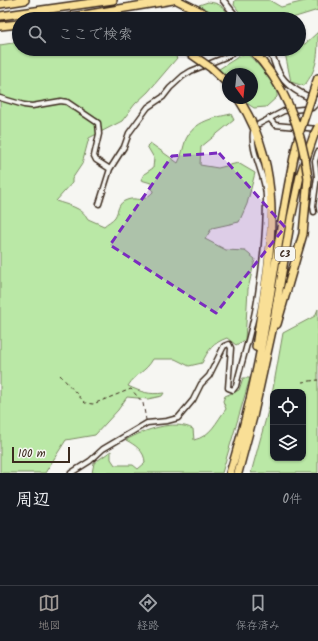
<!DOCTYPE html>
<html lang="ja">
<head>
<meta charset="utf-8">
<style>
	:root { --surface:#171b24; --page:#20242c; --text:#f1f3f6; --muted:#9ea1a6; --line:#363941; --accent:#9f9995 }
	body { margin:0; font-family:Kalam,"Klee One",sans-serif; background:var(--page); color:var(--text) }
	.controls { position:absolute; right:12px; bottom:12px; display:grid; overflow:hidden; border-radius:8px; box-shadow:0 1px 3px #0004 }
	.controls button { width:36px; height:36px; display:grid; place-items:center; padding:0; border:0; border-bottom:1px solid var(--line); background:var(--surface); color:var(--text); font:20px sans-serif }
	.compass { position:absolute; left:222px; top:68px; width:36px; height:36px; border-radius:50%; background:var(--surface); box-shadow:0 1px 3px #0004; rotate:165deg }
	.scale { position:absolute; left:12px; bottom:10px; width:58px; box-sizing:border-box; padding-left:4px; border:2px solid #3b2a1e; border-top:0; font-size:11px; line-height:14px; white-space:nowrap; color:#3b2a1e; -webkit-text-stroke:3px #f6f6f2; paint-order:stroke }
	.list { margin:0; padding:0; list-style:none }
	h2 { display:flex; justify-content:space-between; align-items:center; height:52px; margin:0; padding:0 16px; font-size:17px }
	h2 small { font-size:13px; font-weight:400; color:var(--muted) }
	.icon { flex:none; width:22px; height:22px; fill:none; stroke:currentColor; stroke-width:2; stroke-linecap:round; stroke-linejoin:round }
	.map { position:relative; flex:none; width:318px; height:473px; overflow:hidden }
	.search { position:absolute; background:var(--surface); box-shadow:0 1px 3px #0004; left:12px; right:12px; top:12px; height:44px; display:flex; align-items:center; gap:10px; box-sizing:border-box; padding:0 14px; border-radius:22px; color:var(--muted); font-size:15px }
	.sheet { height:112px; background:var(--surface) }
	nav { display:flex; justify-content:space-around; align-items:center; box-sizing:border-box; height:56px; border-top:1px solid var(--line); background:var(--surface); font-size:11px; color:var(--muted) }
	nav a { display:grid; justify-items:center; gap:2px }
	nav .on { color:var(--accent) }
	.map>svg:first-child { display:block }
	.green { fill:#bae8a6; stroke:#7a8962; fill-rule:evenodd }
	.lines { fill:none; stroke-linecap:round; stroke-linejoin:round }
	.minor-casing { stroke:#3b2a1e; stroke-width:7 }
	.tertiary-casing { stroke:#3b2a1e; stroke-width:8 }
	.motorway-casing { stroke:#3b2a1e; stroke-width:10 }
	.path { stroke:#3b2a1e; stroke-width:1; stroke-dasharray:4 3; stroke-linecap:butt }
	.minor { stroke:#f6f6f2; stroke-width:4 }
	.tertiary { stroke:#f6f6f2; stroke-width:5 }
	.motorway { stroke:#f9df96; stroke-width:7 }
	.motorway-bridge-casing { stroke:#3b2a1e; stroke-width:10; stroke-linecap:butt }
	.motorway-bridge { stroke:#f9df96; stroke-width:7 }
	.marked { fill:#7b2cbf; fill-opacity:0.2; stroke:#7b2cbf; stroke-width:3; stroke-dasharray:8 5; stroke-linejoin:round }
	.labels { text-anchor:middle; stroke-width:3; stroke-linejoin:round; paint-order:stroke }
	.shield { fill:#f6f6f2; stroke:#73675e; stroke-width:1 }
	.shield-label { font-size:9px; font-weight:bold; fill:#3b2a1e }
</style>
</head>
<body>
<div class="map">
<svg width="318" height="473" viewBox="0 0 318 473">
	<rect width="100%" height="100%" fill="#f6f6f2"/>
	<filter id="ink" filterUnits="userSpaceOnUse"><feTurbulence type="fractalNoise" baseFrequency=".025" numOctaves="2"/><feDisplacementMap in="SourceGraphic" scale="8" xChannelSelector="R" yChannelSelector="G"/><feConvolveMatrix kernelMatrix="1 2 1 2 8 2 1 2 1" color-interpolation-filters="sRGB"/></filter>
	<g filter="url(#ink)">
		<path class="green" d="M235,0H269L281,7L309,0H318V10L289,19H245L234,5Z
			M208,2C221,3 225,8 231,19H222L199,5Z
			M318,32C318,55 318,68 304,86L291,82L285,53L288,49H299V43L305,44Z
			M19,42V49H140L158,53L171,52L177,58L148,92L135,104L122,121L89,138L82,164L72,179V183L56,201C67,205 82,207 88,219L104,226C107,223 112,221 115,217C119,211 117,203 127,200C138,196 140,205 153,192L151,183L141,180L144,174L153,168L154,158L147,146L150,143L178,163C182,156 183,147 186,139C195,121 213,118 231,114L234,120L201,147L200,165L218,168L238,163L255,173L247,204L239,222L212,228L205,239L226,250L245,251L255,259L248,289L245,340L236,345L227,338C213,343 208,350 202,363L189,366L175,359H153C146,372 135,374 128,386C141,392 149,395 164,393L162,396L148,399L127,397L118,410L95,435L66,440L45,473H0V45Z
			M246,52C255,62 279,84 277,97L266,107L254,108L248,104L245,98H252V74H228V78L219,69Z
			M318,309V473H251L271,400L283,333L315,316ZM273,392H303V458H273Z
			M243,378H250L222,473H92L94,463L111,451V459L115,465H133L138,469L145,463C145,451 135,445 126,440C144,430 174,419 193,429L194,440C211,436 216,422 226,409L223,401L225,396L239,390Z"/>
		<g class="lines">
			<g class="minor-casing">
				<path id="minor" d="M0,98L24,105L32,106L61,101L67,102L98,123L99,134L94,156L96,160L110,169
					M269,118L275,125L318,129
					M259,124L284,111L312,108L318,102
					M99,204L110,169L124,147L129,133L148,107L163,97L170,88L183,76L191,71L228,56L238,49
					M314,212L313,206L317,177L315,161L318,152
					M71,473L90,461L103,449L147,423L167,421L178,418L193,400L201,384L209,376L224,346L229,344L231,348L228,388L233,390L236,386C243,356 254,325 258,294C263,262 266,229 266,197C266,175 250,153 253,132"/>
			</g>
			<g class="tertiary-casing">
				<path id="tertiary" d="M223,0L238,19
					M267,49C274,56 274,63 278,71C285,86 303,96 318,100"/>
			</g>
			<g class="motorway-casing">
				<path id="motorway" d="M177,0L215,19
					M0,4L25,0
					M0,16L113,0
					M60,19L173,0
					M0,26L19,24
					M315,86L318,78
					M238,98C290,176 268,261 256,347
					M277,324L303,234L308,178
					M230,473C247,419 259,364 268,308C278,250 285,192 299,135
					M238,473L253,417L273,326L291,218L300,176L314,135"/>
			</g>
			<path class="path" d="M60,375L85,403L93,404L131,389L143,403L146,420
				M302,382L318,380"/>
			<use href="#minor" class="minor"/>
			<use href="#tertiary" class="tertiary"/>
			<use href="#motorway" class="motorway"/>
			<g class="motorway-bridge-casing">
				<path id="motorway-bridge" d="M184,49L211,68L226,82
					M251,49C286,85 302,129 308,178
					M300,131L315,86
					M314,135L318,127"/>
			</g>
			<use href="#motorway-bridge" class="motorway-bridge"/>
		</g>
	</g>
	<path class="marked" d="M219,153L285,227L216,313L110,245L172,156Z"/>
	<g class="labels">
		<rect class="shield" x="275" y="247" width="20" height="14" rx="3"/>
		<g class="shield-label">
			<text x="285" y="257">C3</text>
		</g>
	</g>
</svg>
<div class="controls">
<button><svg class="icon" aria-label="locate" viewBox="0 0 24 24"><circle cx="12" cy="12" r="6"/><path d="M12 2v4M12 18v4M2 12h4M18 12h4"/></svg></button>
<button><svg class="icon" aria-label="layers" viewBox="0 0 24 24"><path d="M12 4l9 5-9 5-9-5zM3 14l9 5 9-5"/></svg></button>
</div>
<svg class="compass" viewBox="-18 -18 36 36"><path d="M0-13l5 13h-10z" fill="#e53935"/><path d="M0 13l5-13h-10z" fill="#9ea1a6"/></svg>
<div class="scale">100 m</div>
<div class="search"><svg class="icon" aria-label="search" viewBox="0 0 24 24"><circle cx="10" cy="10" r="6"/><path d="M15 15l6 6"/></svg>ここで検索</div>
</div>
<section class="sheet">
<h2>周辺<small>0件</small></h2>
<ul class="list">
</ul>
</section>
<nav>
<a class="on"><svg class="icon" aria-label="map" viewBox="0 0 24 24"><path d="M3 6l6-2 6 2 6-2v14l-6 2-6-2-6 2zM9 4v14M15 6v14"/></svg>地図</a>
<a><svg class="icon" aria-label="directions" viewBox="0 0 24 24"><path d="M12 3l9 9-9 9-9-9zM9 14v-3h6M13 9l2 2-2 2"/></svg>経路</a>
<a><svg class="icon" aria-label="saved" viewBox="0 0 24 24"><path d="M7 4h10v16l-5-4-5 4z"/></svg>保存済み</a>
</nav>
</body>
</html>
